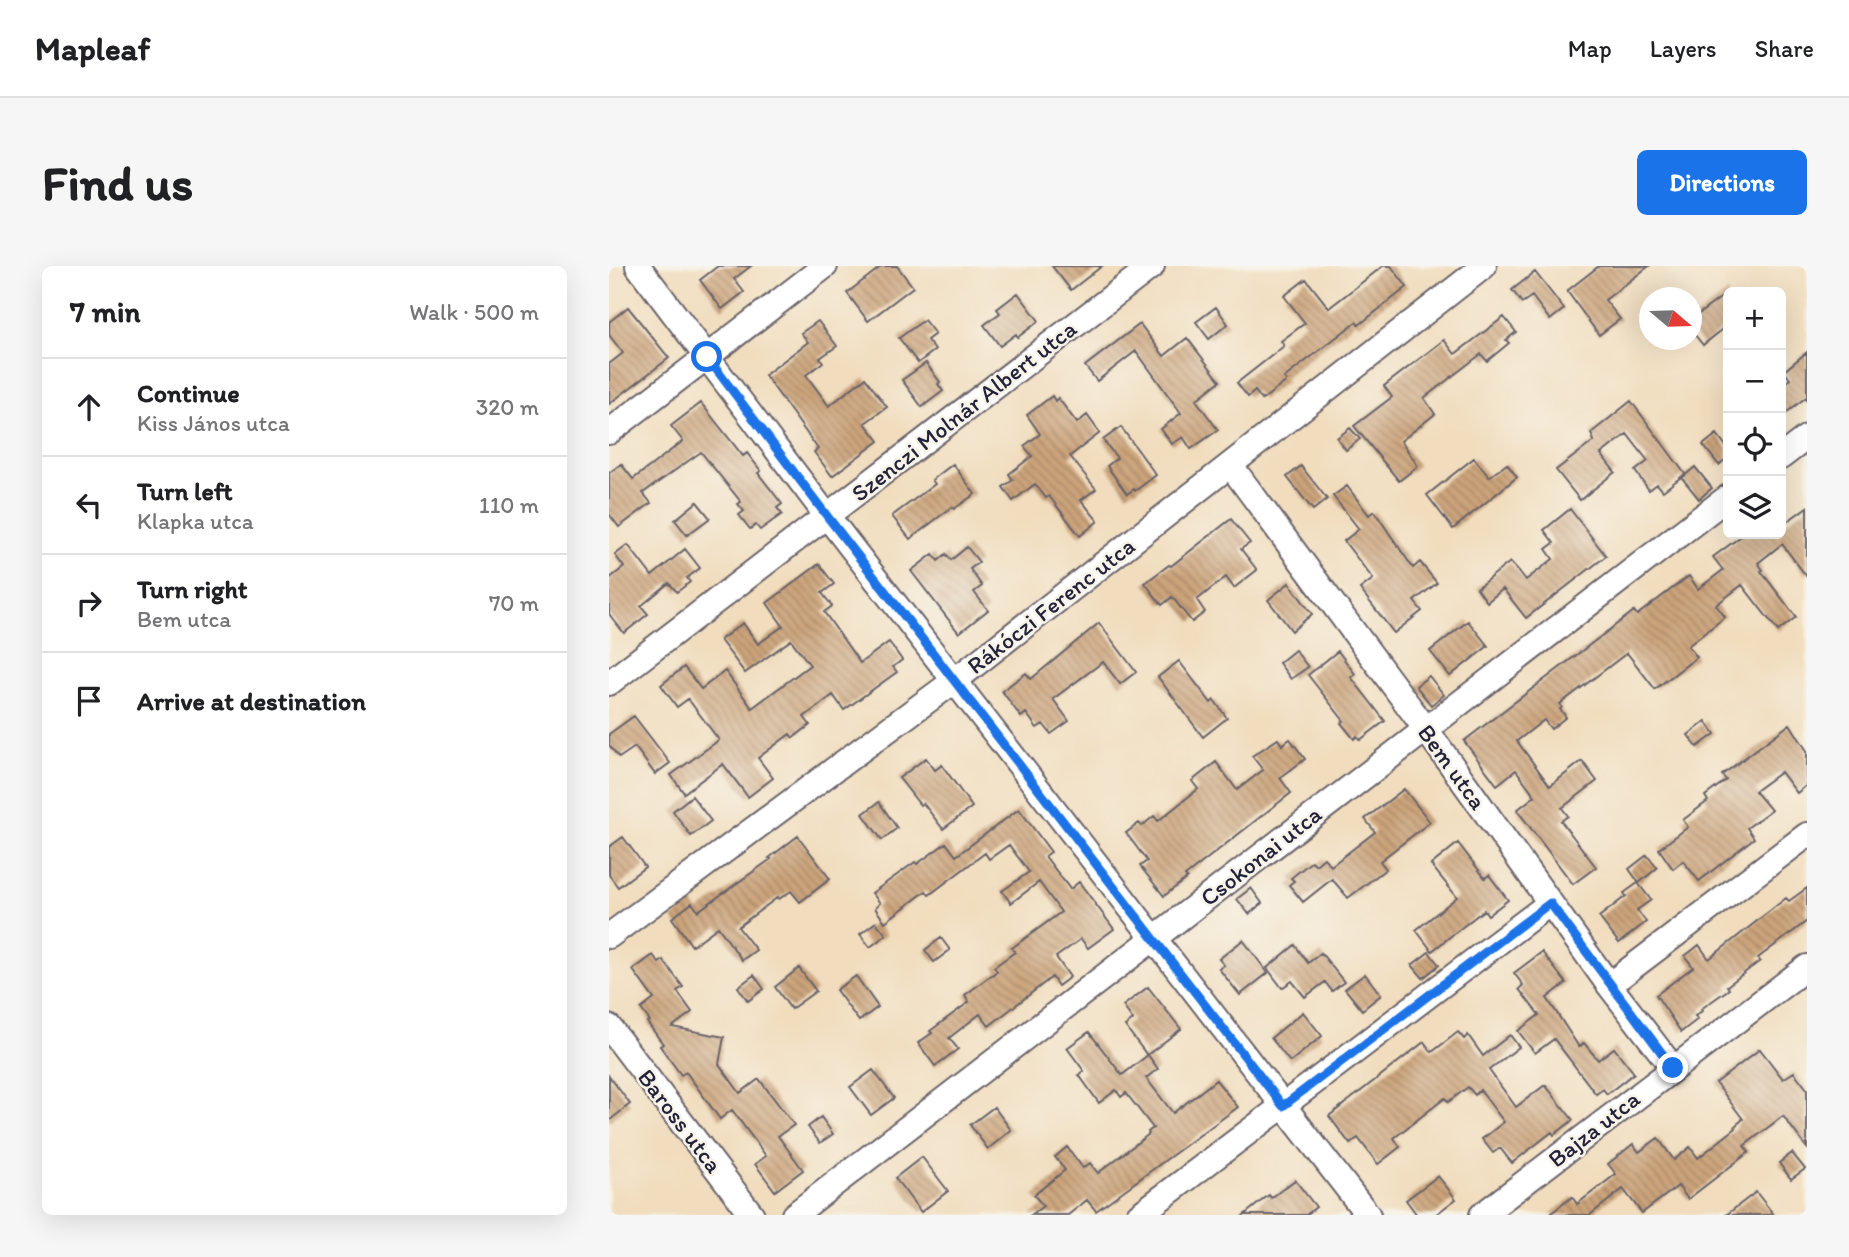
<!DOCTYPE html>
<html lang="en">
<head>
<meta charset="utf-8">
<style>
	:root { --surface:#fff; --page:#f6f6f6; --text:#202124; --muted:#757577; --line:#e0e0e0; --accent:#1a73e8 }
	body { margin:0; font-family:Itim,sans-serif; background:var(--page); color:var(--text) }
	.controls { position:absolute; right:21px; top:21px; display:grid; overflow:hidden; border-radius:10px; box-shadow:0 7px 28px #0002 }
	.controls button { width:63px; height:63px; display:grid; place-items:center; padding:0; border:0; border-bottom:2px solid var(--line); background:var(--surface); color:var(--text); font:35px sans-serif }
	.compass { position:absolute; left:1030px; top:21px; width:63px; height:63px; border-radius:50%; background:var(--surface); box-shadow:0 7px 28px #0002; rotate:109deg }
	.stop { position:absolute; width:21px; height:21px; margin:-16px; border:5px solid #1a73e8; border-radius:50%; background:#fff }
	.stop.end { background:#1a73e8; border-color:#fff; box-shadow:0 2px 7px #0008 }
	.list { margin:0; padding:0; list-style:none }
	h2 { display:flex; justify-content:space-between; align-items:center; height:91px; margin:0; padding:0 28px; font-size:30px }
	h2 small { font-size:23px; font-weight:400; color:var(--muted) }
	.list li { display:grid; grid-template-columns:46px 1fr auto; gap:21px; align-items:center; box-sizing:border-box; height:98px; padding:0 28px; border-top:2px solid var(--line) }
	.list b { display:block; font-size:26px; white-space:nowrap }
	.list p { margin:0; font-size:23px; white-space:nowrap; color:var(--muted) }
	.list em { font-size:23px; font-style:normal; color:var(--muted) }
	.icon { flex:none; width:38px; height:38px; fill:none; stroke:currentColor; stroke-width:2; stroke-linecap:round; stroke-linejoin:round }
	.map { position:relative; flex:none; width:1198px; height:949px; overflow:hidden; border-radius:10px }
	header { display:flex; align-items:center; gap:42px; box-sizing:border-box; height:98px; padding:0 35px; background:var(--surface); border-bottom:2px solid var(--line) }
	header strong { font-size:33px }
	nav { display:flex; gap:38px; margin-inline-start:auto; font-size:24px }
	.intro { display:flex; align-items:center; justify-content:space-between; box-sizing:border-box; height:168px; padding:0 42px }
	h1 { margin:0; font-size:49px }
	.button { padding:18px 32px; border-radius:10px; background:var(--accent); color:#fff; font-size:24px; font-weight:700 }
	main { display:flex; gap:42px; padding:0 42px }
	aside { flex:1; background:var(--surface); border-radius:10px; box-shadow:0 7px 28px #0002 }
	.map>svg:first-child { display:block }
	.building { fill:url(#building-back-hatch) }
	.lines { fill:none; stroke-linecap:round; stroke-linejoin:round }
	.minor-casing { stroke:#6a6369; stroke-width:28 }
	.minor { stroke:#fff; stroke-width:24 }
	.route { stroke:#1a73e8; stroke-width:9 }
	.labels { text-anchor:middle; stroke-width:5; stroke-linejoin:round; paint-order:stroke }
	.street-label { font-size:24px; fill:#22223b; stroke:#f7f3e8 }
</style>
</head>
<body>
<header>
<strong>Mapleaf</strong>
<nav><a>Map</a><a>Layers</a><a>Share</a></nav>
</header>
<div class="intro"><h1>Find us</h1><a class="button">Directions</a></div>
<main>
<aside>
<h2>7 min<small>Walk · 500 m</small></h2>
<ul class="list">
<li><svg class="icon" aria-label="ahead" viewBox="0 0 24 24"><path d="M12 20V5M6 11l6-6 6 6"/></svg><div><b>Continue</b><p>Kiss János utca</p></div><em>320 m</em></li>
<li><svg class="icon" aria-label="left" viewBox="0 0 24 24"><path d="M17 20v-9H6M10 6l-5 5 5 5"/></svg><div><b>Turn left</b><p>Klapka utca</p></div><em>110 m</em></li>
<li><svg class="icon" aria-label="right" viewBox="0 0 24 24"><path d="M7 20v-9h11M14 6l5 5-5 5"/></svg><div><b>Turn right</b><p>Bem utca</p></div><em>70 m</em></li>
<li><svg class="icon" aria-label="arrive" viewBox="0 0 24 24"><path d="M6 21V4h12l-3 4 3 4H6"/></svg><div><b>Arrive at destination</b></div></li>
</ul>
</aside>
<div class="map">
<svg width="1198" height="949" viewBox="0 0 1198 949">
	<defs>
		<pattern id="building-back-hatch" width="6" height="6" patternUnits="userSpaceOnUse" patternTransform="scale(1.75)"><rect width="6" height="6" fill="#cca47b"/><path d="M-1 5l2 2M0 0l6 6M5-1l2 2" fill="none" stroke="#a58566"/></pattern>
	</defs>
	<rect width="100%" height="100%" fill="#f7f3e8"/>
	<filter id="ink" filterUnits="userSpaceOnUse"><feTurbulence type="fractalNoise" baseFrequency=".0143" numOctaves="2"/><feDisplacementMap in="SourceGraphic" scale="14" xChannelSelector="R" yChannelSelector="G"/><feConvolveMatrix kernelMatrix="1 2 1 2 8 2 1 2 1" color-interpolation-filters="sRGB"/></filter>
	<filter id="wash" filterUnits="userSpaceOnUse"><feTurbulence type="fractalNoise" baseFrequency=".00686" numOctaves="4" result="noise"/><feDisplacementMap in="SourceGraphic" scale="28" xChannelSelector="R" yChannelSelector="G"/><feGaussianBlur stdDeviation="1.57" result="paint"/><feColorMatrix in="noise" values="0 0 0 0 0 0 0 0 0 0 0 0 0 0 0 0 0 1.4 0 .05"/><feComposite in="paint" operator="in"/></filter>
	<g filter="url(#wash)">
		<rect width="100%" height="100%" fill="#f1ddbe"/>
		<g id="blocks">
			<path class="building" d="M109,0H142L125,13L135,26L113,43L91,14Z
				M273,0H288L304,21L259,55L238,27Z
				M443,0H493L462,24Z
				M774,0H782L798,21L750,59L747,56L716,80L675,112L678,115L653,134L646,125L639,131L628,117L675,80L672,75L696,57L675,30L697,13L720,42Z
				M990,0H1040L996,34L1011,53L990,69L958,25Z
				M926,6L955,43L941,54L923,30L913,37L903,24Z
				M1119,26V59L1094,79L1082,64V54Z
				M409,27L430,55L409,71L407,68L391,80L375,59L391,47L388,43Z
				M19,41L60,92L0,138V98L14,87L0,69V56Z
				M607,41L619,58L600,73L587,56Z
				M895,51L907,66L897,74L900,77L878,95L872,88L815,132L826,148L792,175L809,200L790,215L745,160L783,131L775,120L835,74L846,88Z
				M315,54L326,68L318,74L326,84L309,97L290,72Z
				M209,55L228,80L211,92L214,96L197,109L220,140L256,112L278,141L256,157L270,175L223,210L205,186L209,183L156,109L199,76L192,67Z
				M531,58L555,90L578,72L611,115L587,134L609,164L582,183L574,171L563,178L552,163L572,147L527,85L488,115L476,100Z
				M1198,86V135L1196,132L1172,151V121L1181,113L1175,105Z
				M317,97L331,116L329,118L334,125L313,141L293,114Z
				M443,130L446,135L449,132L468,157L478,149L491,167L461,190L487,223L472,234L489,255L471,270L440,230L437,232L426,218L404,235L394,221L404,214L400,208L423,190L415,180L431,168L418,149Z
				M1022,135L1076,208L1054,225L1048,218L1040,224L1026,205L1039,195L1018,168L992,188L1006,206L971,234L947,204L985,175L982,167Z
				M92,137L134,190L138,187L152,205L149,207L173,238L168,242L173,248L151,264L147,259L141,263L130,249L135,245L129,238L132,236L92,186L34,227L42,237L10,261L0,248V207L12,198L24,213L48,195L74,175L62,160Z
				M512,161L547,209L526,225L525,223L518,228L498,200L508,192L494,174Z
				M741,162L751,173L737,184L728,172Z
				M1108,168L1119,183V191L1110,199L1094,179Z
				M865,192L880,211L898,198L908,211L844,263L818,229Z
				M344,198L366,228L345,243L343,241L301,273L283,250L326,218L323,214Z
				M692,200L718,233L704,244L678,211Z
				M1086,201L1103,222L1090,233L1073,212Z
				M738,220L760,249L765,245L804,302L811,296L828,317L805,335L813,345L785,367L751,323L764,313L735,275L750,263L724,230Z
				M88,236L101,252L78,269L66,254Z
				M1198,241V311L1173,278L1149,297L1154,304L1152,305L1187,351L1169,365L1133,319L1107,339L1116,351L1079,380L1088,391L1046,423L1018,387L951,438L953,441L951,443L957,451L942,463L935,454L908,475L941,520L973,495L988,515L953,542L959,550L952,555L987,601L964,618L908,544L926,530L907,504L888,519L855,475L1025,345L1028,349L1080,310L1089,323L1114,304L1104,291L1135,268H1172V260Z
				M961,243L997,290L917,352L894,323L878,336L868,322L901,296L917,314L944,293L937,283L945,277L935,264Z
				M622,253L641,277L632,283L648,304L625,322L617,311L588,334L596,346L583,356L563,331L553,339L536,317L560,299L562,300Z
				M19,279L43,310L76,283L91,302L78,312L81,316L68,326L60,317L32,340L39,348L15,367L0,348V313L15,301L6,289Z
				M358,281L370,296L361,303L373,320L365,326L379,344L350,367L302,305L324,288L329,295L337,288L342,294Z
				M210,298L225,318L213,327L223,340L215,346L251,397L280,376L293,394L284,401L288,406L235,444L224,429L195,451L201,459L184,472L181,468L149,492L164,512L139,531L114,498L75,527L62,509L110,474L79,433L68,441L52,419L75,401L92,423L116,405L143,442L201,399L182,374L136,407L111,374L134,357L149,378L174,360L158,337Z
				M680,317L703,348L683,365L659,334Z
				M859,355L879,380L841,410L821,385Z
				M490,357L527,406L511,418L494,396L444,433L460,455L442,468L434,458L428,462L417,447L412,451L393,425L417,407L422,413Z
				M686,384L699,401L682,413L670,397Z
				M729,385L746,408L742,411L776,455L751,474L748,470L745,473L732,457L735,455L699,409Z
				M570,395L602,437L605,434L618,452L594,471L549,411Z
				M820,410L835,429L822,439L807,420Z
				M25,450L61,497L46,508L26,481L10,492L0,479V468Z
				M1097,455L1106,468L1088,481L1079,469Z
				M1181,458L1198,485V519L1188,527L1172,506L1146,525L1162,544L1138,562L1145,572L1090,615L1074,595L1064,603L1050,583L1079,561L1074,554L1099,535L1096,530L1117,514L1113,509Z
				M669,473L673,479L681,473L696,493L671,512L682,527L576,610L578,612L555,630L531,600L538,595L517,567L530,557L533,560L545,550L549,555L589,523L583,515L607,496L628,524L654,504L643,490Z
				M317,492L326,504L333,499L363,541L334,563L314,537L311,539L290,512Z
				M795,523L821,556L771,595L777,603L739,632L723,613L694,636L680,619L685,615L682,612L703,595L707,599L715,592L722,600L766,566L756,553Z
				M83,530L102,555L82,570L64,545Z
				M270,536L288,562L273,574L254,548Z
				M410,543L442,586L436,590L461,623L470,616L505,663L479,682L472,673L447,691L461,711L449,720L443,711L380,760L371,748L340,772L349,783L326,800L309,777L323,767L321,765L360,736L356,729L388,705L385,701L406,686L403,682L452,646L430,616L402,637L393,625L420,606L400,579L380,593L376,587L320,629L317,625L276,656L266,642L271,637L263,627L306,596L308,598L337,577L347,590Z
				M189,570L221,613L191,636L182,625L170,633L169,631L129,661L147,684L133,694L109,661L83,680L63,652L83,637L89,645L162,593L160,592Z
				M14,571L36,601L9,621L0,609V581Z
				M849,577L876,612L880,609L899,634L879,649L875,644L823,685L807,664L848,631L822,599Z
				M1038,589L1048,602L1030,617L1020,603Z
				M1029,617L1042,634L1028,644L1037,656L1010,677L990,651L1017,630L1015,627Z
				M642,622L653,637L640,648L628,633Z
				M1198,622V655L1149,692L1151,695L1118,720L1120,723L1092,743L1093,745L1086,750L1089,753L1072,766L1047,729L1084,701L1076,690L1090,679L1100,693L1177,632L1180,635Z
				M267,656L277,669L261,681L251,668Z
				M332,672L341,684L325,696L316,684Z
				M634,674L659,707L631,729L610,703L615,699L610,693Z
				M686,679L699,697L712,687L735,716L723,725L716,716L696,731L683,715L673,722L658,702Z
				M820,686L830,699L814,712L803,699Z
				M933,686L957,717L938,732L970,781L975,777L989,794L1005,782L1025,807L998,828L994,823L987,828L945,773L926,787L909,765L930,749L910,723L914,719L905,707Z
				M44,689L50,697L54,694L74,721L68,725L83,746L63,761L115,771L110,798L131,827L150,813L185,859L169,870L194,904L166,925L146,898L157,890L123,844L111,853L77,806L72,809L51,780L54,778L38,756L41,755L32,743L45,733L24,704Z
				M190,702L207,725L182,743L166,721Z
				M756,708L772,729L753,744L736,723Z
				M145,709L155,723L139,735L129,721Z
				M247,710L269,741L250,755L227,724Z
				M539,721L572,763L538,789L516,760L524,754L514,740Z
				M694,746L713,770L681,796L662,772Z
				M480,766L513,809L539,789L549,803L537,812L564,847L607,814L629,841L487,945L478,934L459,949H422L434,940L425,929L456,904L446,891L458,881L474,902L481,897L489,907L540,868L539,866L544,862L517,827L512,831L507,824L490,837L470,809L475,805L458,782Z
				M849,766L855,773L859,769L874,790L901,769L910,781L880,804L907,841L936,819L964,854L945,869L943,866L903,897L891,882L884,887L873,873L895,856L871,824L866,829L859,821L839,836L836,832L785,872L791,881L769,898L749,872L741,878L720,850L815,776L823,786Z
				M1151,783L1174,813L1185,806L1198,823V882L1174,850L1135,880L1140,886L1079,933L1069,920L1033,947L1014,923L981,949H940L963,931L968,938L1007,908L999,898L1024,878L1030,886L1049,872L1065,894L1081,881L1089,892L1127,862L1126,860L1134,853L1107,817Z
				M264,804L285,832L262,849L241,821Z
				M0,810L21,838L0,855Z
				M385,841L402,864L379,883L361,859Z
				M212,851L224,868L211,877L199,861Z
				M1183,887L1196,903L1182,913L1170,897Z
				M313,891L339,925L312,946L286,912Z
				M829,910L847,933L826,949H808L797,934Z
				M686,914L707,941L697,949H635L660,929L662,932Z
				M1147,926L1165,949H1117Z"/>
		</g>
	</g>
	<g filter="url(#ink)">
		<use href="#blocks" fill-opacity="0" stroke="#6a6369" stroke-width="2"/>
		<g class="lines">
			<g class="minor-casing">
				<path id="minor" d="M29,0L218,250L759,949
					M0,166L216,0
					M1172,191L1198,171
					M622,200L816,462L1000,719L1064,802
					M0,417L543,0
					M0,670L345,415L875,0
					M1000,719L1198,569
					M0,761L143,949
					M185,949L1119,231
					M530,949L941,637
					M873,949L1198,701"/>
			</g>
			<use href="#minor" class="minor"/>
		</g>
	</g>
	<g class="lines" filter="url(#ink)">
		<path class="route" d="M98,91L218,250L674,840L941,637L1064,802"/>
	</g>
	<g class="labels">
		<g class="street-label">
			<text transform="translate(355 145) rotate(-38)" y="8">Szenczi Molnár Albert utca</text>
			<text transform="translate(442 340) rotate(-38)" y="8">Rákóczi Ferenc utca</text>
			<text transform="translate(843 501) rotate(54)" y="8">Bem utca</text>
			<text transform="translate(652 590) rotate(-38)" y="8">Csokonai utca</text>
			<text transform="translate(71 855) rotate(53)" y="8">Baross utca</text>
			<text transform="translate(985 863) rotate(-38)" y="8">Bajza utca</text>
		</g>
	</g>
</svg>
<div class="controls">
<button>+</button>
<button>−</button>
<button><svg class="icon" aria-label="locate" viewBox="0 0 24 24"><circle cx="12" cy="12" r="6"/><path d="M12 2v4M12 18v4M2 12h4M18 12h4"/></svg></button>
<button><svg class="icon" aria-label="layers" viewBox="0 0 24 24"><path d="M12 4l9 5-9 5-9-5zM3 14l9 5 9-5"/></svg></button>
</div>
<svg class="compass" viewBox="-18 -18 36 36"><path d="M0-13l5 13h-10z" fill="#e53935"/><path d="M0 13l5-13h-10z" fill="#757577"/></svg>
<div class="stop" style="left:98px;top:91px"></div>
<div class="stop end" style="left:1064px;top:802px"></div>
</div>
</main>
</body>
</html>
